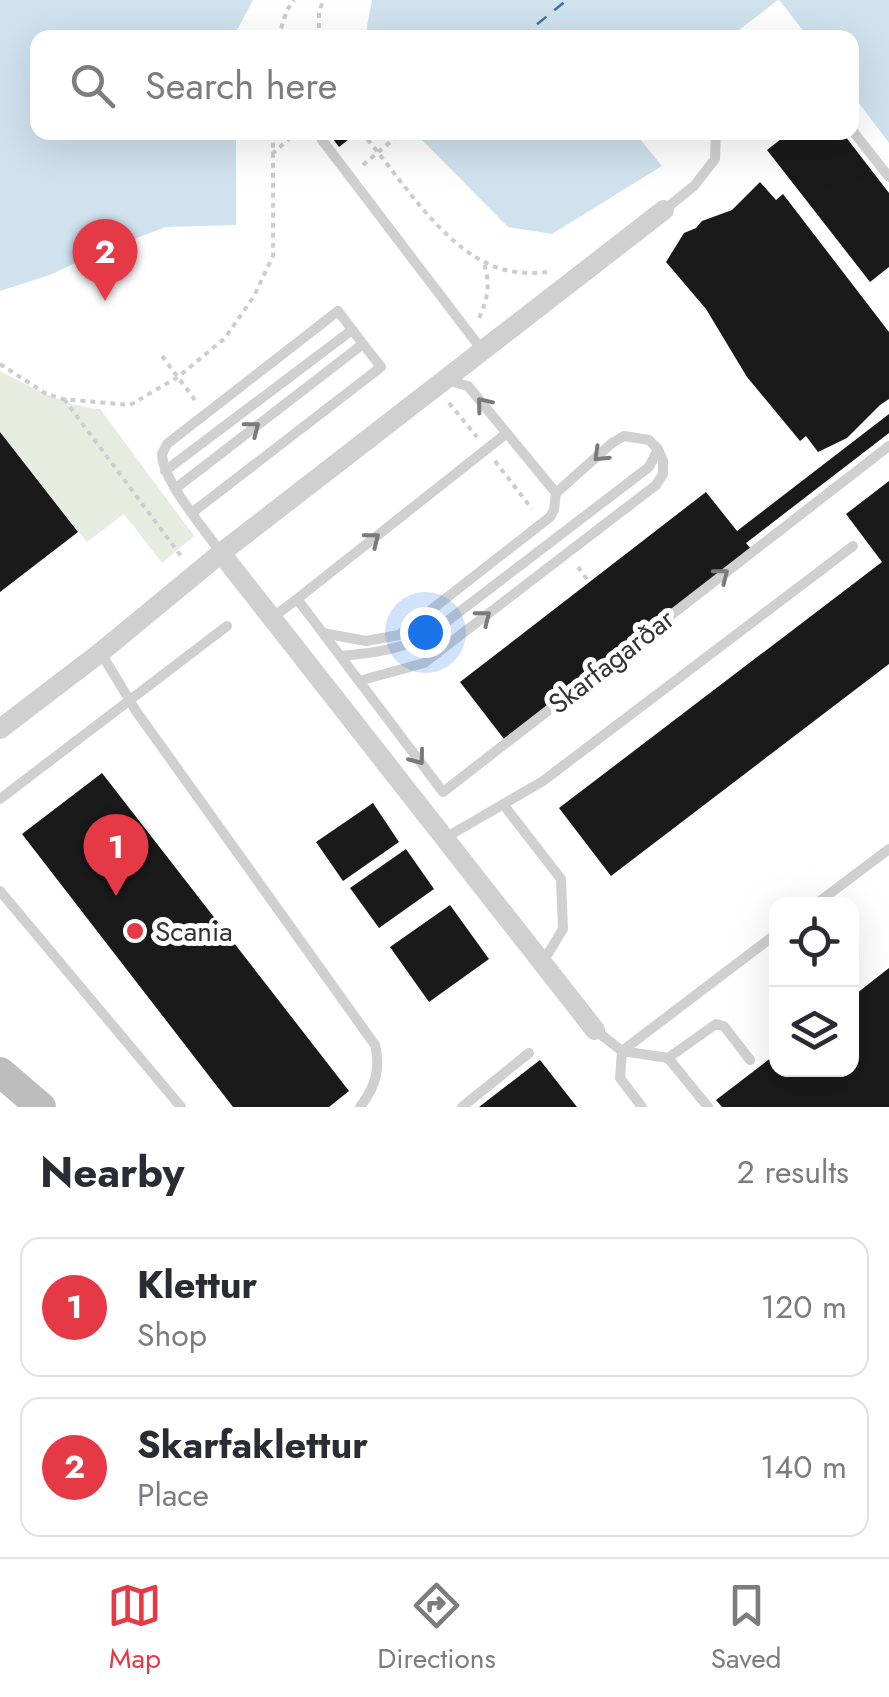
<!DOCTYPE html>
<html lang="en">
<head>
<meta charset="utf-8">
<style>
	:root { --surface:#fff; --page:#f2f2f3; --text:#2b2b33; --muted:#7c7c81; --line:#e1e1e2; --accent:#e63946 }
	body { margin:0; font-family:Jost,sans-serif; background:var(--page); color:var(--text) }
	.controls { position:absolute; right:30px; bottom:30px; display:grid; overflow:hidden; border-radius:20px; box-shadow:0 10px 40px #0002 }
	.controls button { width:90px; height:90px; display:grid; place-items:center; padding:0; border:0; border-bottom:2px solid var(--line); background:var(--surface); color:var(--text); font:50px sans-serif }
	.you { position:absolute; left:425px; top:632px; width:35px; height:35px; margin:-25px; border:8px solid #fff; border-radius:50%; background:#1a73e8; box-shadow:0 0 0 15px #1a73e833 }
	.badge { display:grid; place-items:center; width:65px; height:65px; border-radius:50%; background:var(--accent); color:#fff; font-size:32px; font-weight:700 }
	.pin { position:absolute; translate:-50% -82px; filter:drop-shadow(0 2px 5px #0008) }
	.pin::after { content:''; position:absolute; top:52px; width:35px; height:30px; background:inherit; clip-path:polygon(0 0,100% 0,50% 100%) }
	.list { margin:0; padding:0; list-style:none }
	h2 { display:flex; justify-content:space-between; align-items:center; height:130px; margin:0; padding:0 40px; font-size:42px }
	h2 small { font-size:32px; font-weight:400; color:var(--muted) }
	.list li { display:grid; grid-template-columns:65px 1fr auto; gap:30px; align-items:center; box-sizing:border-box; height:140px; margin:0 20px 20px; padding:0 20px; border:2px solid var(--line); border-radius:20px }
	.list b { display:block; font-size:38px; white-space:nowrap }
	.list p { margin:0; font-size:32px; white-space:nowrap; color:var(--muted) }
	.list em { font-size:32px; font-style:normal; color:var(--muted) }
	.icon { flex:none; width:55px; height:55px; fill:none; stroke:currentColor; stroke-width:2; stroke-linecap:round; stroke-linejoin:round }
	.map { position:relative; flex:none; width:889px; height:1107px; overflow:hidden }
	.search { position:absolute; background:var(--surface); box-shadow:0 10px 40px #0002; left:30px; right:30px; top:30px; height:110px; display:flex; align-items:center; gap:25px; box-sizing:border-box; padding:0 35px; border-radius:20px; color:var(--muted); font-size:38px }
	.sheet { height:450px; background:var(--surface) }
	nav { display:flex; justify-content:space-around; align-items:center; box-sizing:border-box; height:140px; border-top:2px solid var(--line); background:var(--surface); font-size:28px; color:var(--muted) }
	nav a { display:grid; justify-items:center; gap:5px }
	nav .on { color:var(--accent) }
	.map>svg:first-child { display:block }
	.green { fill:#e6ecdf }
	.water { fill:#cfe2ee }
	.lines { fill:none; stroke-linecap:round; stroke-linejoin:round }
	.ferry { stroke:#3f7597; stroke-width:2.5; stroke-dasharray:12 10; stroke-linecap:butt }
	.building { fill:#1a1a1a }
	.path { stroke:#cdcdcd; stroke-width:4; stroke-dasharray:5 5; stroke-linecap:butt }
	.lane { stroke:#d0d0d0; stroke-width:10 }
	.street { stroke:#d0d0d0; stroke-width:20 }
	.secondary { stroke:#bdbdbd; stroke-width:30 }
	.oneway { stroke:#7a7a7a }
	.poi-dot { fill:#e63946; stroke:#fff; stroke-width:4 }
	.labels { text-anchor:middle; stroke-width:10; stroke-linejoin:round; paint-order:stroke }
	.street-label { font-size:28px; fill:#333; stroke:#fff }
	.poi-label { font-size:28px; fill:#333; stroke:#fff; text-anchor:start }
</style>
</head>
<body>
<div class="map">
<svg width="889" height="1107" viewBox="0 0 889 1107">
	<rect width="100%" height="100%" fill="#fff"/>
	<path class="green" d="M0,371C33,388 63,406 100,409L194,536L162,563L124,514L87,542L0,432Z"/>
	<path class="water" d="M0,0H253L236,32V37L38,38V132L236,133V225L166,227L99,252L50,275L0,291Z
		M372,0H778L730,37H365Z
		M779,0H889V143L852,94V38L808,37Z
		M415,133H635L662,166L552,234L508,227Z"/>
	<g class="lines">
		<path class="ferry" d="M520,38L567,0"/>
	</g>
	<path class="building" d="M328,132H358L339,147Z
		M790,132H842L889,193V267L870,282L767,150Z
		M760,182L776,200L783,194L889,332V399L880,405L847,438L818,452L806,436L800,441L747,377L706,309L666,262L684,233L696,228L702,221L732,210Z
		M889,414V433L746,543L751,549L504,739L460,682L706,492L737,531Z
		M0,432L78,532L0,592Z
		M889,481V664L611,876L559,808L882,562L846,514Z
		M102,773L349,1091L329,1107H233L22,834Z
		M373,803L399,842L343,881L316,842Z
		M406,849L434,889L379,928L350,888Z
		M450,905L489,959L429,1002L390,947Z
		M889,968V1107H722L716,1100L776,1054V1070H852V997Z
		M540,1060L577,1107H479Z"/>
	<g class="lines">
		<path class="path" d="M278,38L287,10L294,0
			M319,38V13L323,0
			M361,132C399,175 439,244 493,266C510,273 530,274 547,272
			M272,154L297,132
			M363,165L402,132
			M479,318C488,299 491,282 483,261
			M162,356L195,400
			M0,364L45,393L62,399L130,405L178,377L225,338L254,296L273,256V132
			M64,399L181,556
			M449,403L477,437
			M495,461L532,509
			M578,567L589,582"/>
		<path class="lane" d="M852,130L889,177
			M322,140L482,350
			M664,210L694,186L715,159L716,132
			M165,471L352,330
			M176,488L363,344L338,311L167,444L162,454C163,482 204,528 221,553
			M193,512L381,367L363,344
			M297,599L507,433
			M272,618L297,599L323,633L366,641L399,635L550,517L554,510L556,493L468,386L446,380
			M323,633L359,681L424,663L656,485L663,474V461L658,449L649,440L624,436L612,443L556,493
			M101,653L136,711L375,1045C381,1070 375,1087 360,1107
			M340,656C375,653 408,649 437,629L649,467L658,449
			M359,681L443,792L889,446
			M0,799L227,626
			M503,804L561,879L563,929L543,962
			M445,838L543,781L853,546
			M0,891L181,1107
			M816,904L889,849
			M595,1030L622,1051L668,1058L708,1107
			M668,1058L716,1024L724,1026L750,1060
			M462,1107L529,1053
			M642,1107L620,1078L622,1051L776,934"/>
		<path class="street" d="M221,553L595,1030
			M0,729L101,652L221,553L664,210"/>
		<path class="secondary" d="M0,1072L41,1107"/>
	</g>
	<defs><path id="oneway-chevron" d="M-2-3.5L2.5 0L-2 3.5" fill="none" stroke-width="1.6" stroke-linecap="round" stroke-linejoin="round" transform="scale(2.5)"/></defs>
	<g class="oneway">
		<use href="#oneway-chevron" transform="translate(483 404) rotate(-129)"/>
		<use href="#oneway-chevron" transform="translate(253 428) rotate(-38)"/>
		<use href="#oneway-chevron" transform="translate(600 455) rotate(136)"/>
		<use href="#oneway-chevron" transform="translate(373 539) rotate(-38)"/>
		<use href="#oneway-chevron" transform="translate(722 575) rotate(-38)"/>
		<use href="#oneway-chevron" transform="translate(484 617) rotate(-38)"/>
		<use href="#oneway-chevron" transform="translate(418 758) rotate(53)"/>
	</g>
	<circle class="poi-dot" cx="135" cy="931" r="10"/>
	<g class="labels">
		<g class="street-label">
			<text transform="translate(611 661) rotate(-38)" y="10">Skarfagarðar</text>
		</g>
		<g class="poi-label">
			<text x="155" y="941">Scania</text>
		</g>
	</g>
</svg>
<div class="controls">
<button><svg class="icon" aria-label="locate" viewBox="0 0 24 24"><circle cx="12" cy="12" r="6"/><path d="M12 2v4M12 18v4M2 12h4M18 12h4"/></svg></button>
<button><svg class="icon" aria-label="layers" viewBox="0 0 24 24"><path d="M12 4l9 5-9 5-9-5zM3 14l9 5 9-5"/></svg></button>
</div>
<div class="you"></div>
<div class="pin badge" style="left:116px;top:896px">1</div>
<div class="pin badge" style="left:105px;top:301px">2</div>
<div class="search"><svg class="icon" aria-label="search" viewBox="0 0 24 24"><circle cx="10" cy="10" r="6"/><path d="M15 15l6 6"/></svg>Search here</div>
</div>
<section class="sheet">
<h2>Nearby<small>2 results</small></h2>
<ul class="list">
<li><span class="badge">1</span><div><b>Klettur</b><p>Shop</p></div><em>120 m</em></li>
<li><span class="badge">2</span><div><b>Skarfaklettur</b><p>Place</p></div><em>140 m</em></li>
</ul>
</section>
<nav>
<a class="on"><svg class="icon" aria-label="map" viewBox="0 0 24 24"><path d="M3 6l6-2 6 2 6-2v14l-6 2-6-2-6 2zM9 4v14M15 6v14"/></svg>Map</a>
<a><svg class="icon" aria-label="directions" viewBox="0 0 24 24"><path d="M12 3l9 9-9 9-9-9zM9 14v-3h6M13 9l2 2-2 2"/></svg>Directions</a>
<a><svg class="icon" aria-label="saved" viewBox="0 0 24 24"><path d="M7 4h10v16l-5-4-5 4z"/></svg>Saved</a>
</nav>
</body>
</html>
